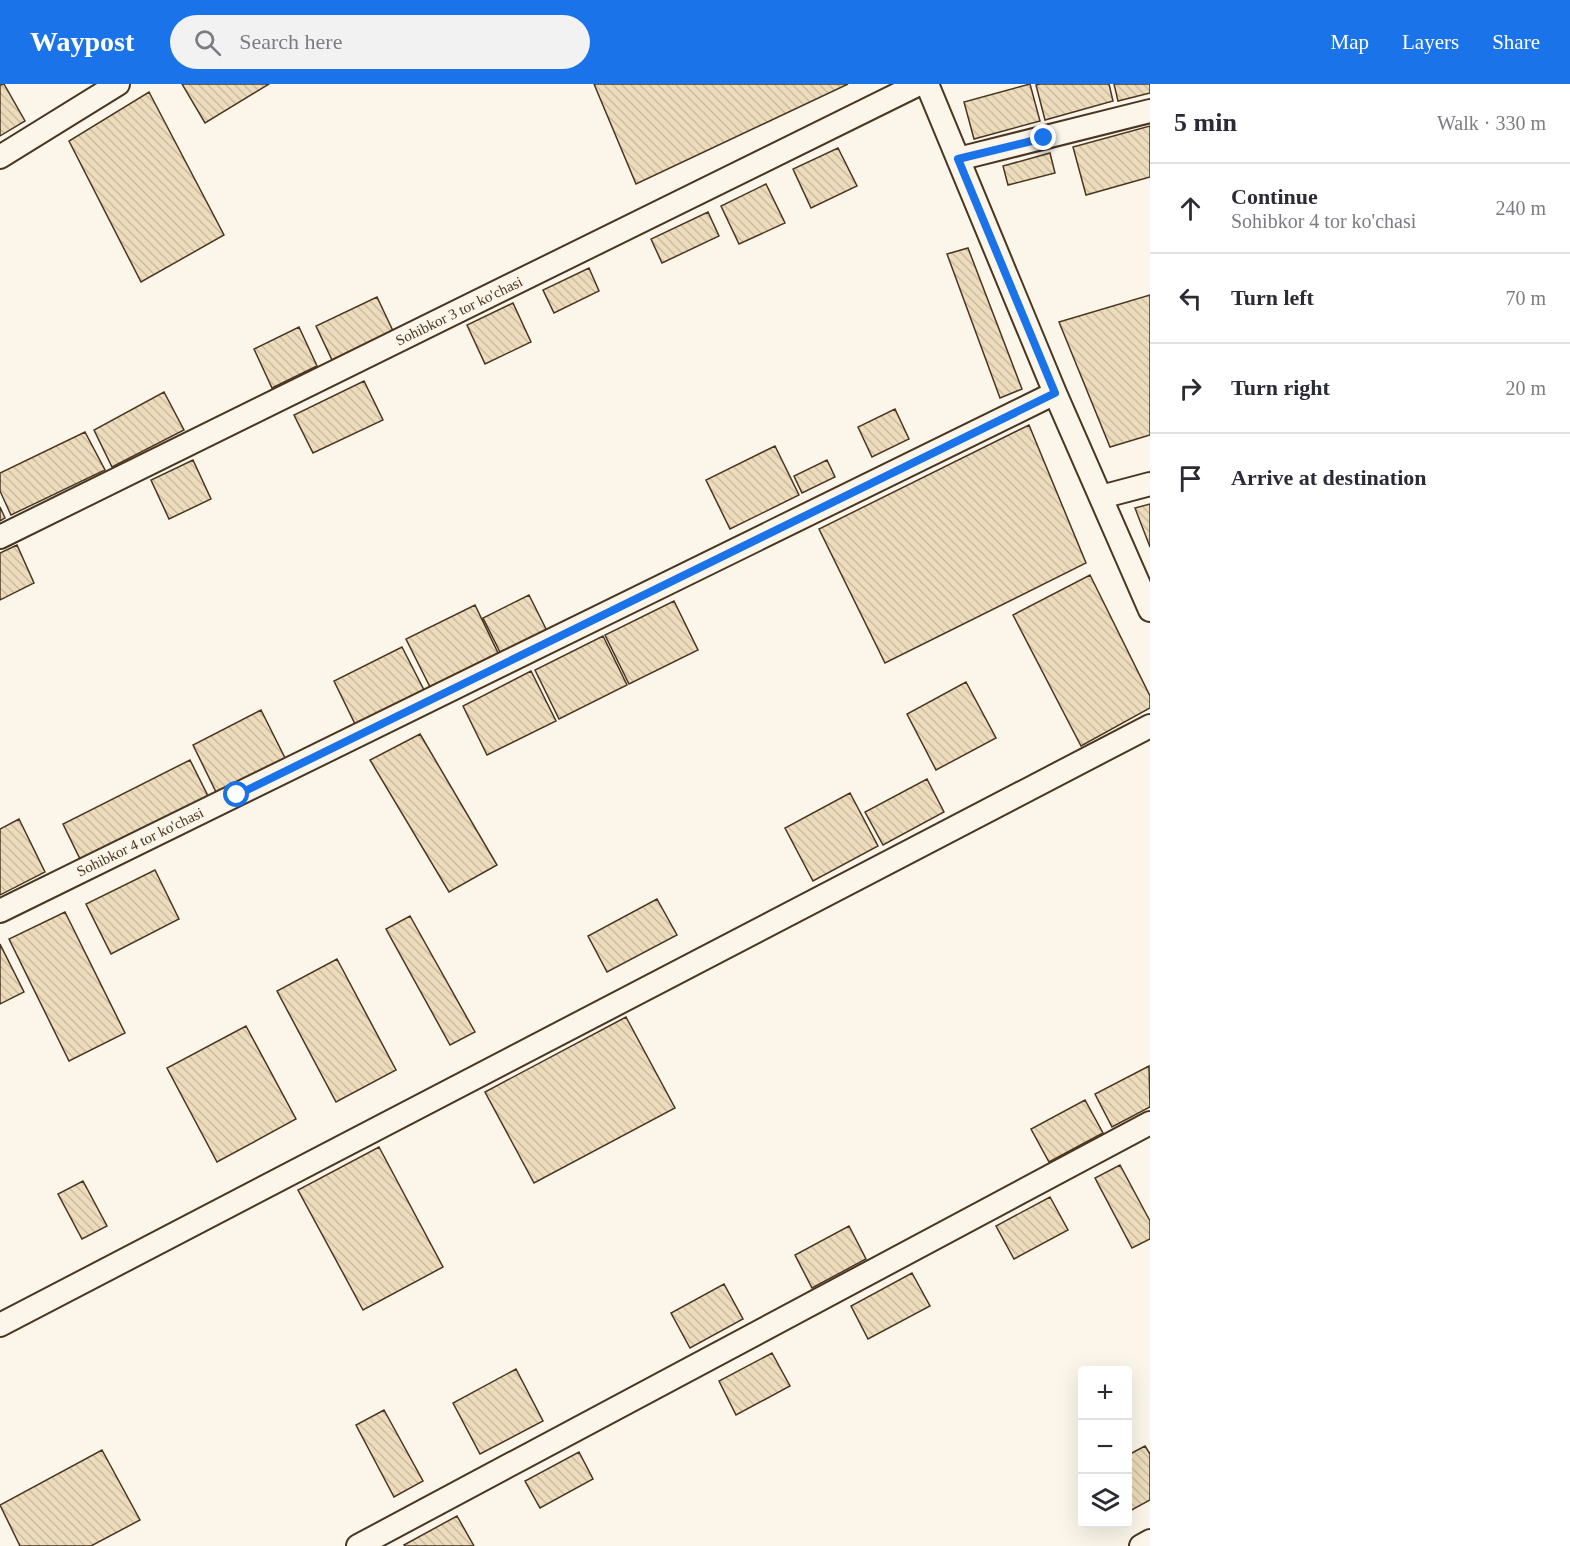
<!DOCTYPE html>
<html lang="en">
<head>
<meta charset="utf-8">
<style>
	:root { --surface:#fff; --page:#f2f2f3; --text:#2b2b33; --muted:#7c7c81; --line:#e1e1e2; --accent:#1a73e8 }
	body { margin:0; font-family:"Times New Roman",serif; background:var(--page); color:var(--text) }
	.controls { position:absolute; right:18px; bottom:18px; display:grid; overflow:hidden; border-radius:6px; box-shadow:0 6px 24px #0002 }
	.controls button { width:54px; height:54px; display:grid; place-items:center; padding:0; border:0; border-bottom:2px solid var(--line); background:var(--surface); color:var(--text); font:30px sans-serif }
	.stop { position:absolute; width:18px; height:18px; margin:-14px; border:4px solid #1a73e8; border-radius:50%; background:#fff }
	.stop.end { background:#1a73e8; border-color:#fff; box-shadow:0 2px 6px #0008 }
	.list { margin:0; padding:0; list-style:none }
	h2 { display:flex; justify-content:space-between; align-items:center; height:78px; margin:0; padding:0 24px; font-size:26px }
	h2 small { font-size:20px; font-weight:400; color:var(--muted) }
	.list li { display:grid; grid-template-columns:39px 1fr auto; gap:18px; align-items:center; box-sizing:border-box; height:90px; padding:0 24px; border-top:2px solid var(--line) }
	.list b { display:block; font-size:22px; white-space:nowrap }
	.list p { margin:0; font-size:20px; white-space:nowrap; color:var(--muted) }
	.list em { font-size:20px; font-style:normal; color:var(--muted) }
	.icon { flex:none; width:33px; height:33px; fill:none; stroke:currentColor; stroke-width:2; stroke-linecap:round; stroke-linejoin:round }
	.map { position:relative; flex:none; width:1150px; height:1462px; overflow:hidden }
	header { display:flex; align-items:center; gap:36px; box-sizing:border-box; height:84px; padding:0 30px; background:var(--accent); color:#fff }
	header strong { font-size:28px }
	nav { display:flex; gap:33px; margin-inline-start:auto; font-size:21px }
	.search { width:420px; height:54px; background:var(--page); display:flex; align-items:center; gap:15px; box-sizing:border-box; padding:0 21px; border-radius:33px; color:var(--muted); font-size:22px }
	main { display:flex }
	aside { flex:1; background:var(--surface) }
	.map>svg:first-child { display:block }
	.building { fill:url(#building-back-hatch); stroke:#4a3520; stroke-width:1.5 }
	.lines { fill:none; stroke-linecap:round; stroke-linejoin:round }
	.minor-casing { stroke:#4a3520; stroke-width:26 }
	.minor { stroke:#fbf6e9; stroke-width:22 }
	.route { stroke:#1a73e8; stroke-width:8 }
	.labels { text-anchor:middle; stroke-width:4.5; stroke-linejoin:round; paint-order:stroke }
	.street-label { font-size:15px; fill:#4a3520; stroke:#fbf6e9 }
</style>
</head>
<body>
<header>
<strong>Waypost</strong>
<div class="search"><svg class="icon" aria-label="search" viewBox="0 0 24 24"><circle cx="10" cy="10" r="6"/><path d="M15 15l6 6"/></svg>Search here</div>
<nav><a>Map</a><a>Layers</a><a>Share</a></nav>
</header>
<main>
<div class="map">
<svg width="1150" height="1462" viewBox="0 0 1150 1462">
	<defs>
		<pattern id="building-back-hatch" width="6" height="6" patternUnits="userSpaceOnUse" patternTransform="scale(1.5)"><rect width="6" height="6" fill="#ecdcbc"/><path d="M-1 5l2 2M0 0l6 6M5-1l2 2" fill="none" stroke="#ccbda1"/></pattern>
	</defs>
	<rect width="100%" height="100%" fill="#fbf6e9"/>
	<path class="building" d="M4,0L25,37L0,52V1Z
		M182,0H269L205,39Z
		M594,0H848L636,100Z
		M1030,0L1040,37L974,55L964,18Z
		M1040,0H1109L1113,17L1045,36L1036,1Z
		M1114,0H1150V9L1118,17Z
		M149,8L224,151L141,198L69,57Z
		M1150,42V93L1086,111L1073,63Z
		M838,64L857,102L811,124L793,85Z
		M1050,69L1055,89L1008,101L1003,82Z
		M766,100L785,139L739,160L721,122Z
		M708,128L719,152L662,179L651,155Z
		M968,164L1022,305L1000,314L947,170Z
		M589,184L599,207L554,229L543,206Z
		M1150,211V351L1110,363L1059,238Z
		M377,213L393,247L332,276L316,242Z
		M513,219L531,258L485,280L467,241Z
		M299,243L317,282L272,304L254,265Z
		M364,297L383,336L313,369L294,331Z
		M164,308L184,346L112,383L94,346Z
		M895,325L909,355L872,373L858,343Z
		M1029,341L1086,479L885,579L819,445Z
		M85,348L105,386L11,431L0,407V389Z
		M775,362L799,411L730,445L706,396Z
		M193,376L211,415L169,435L151,396Z
		M827,376L835,393L802,409L794,392Z
		M1150,420V463L1135,424Z
		M0,423L5,434L0,437Z
		M17,461L34,499L0,516V469Z
		M1090,491L1150,612V624L1081,662L1013,531Z
		M529,511L547,547L501,570L483,534Z
		M674,517L698,566L629,600L605,551Z
		M475,521L499,571L431,605L406,555Z
		M603,552L627,601L559,635L535,586Z
		M402,563L425,608L356,642L334,597Z
		M531,587L556,637L487,671L463,622Z
		M966,598L996,654L936,686L907,630Z
		M261,626L286,676L217,710L193,661Z
		M420,650L497,781L449,808L370,676Z
		M190,676L209,714L81,777L63,740Z
		M927,695L944,728L883,761L865,728Z
		M850,709L878,762L813,797L785,744Z
		M19,735L45,788L0,811V745Z
		M155,786L179,835L111,870L86,820Z
		M657,815L677,851L607,888L588,852Z
		M65,828L125,949L69,977L9,855Z
		M410,832L475,948L450,961L386,845Z
		M0,860L24,908L0,920Z
		M337,875L396,986L336,1018L277,907Z
		M626,933L675,1024L534,1099L485,1008Z
		M246,942L296,1035L217,1078L167,984Z
		M1149,982L1150,1023L1112,1043L1095,1010Z
		M1085,1016L1103,1049L1049,1078L1031,1045Z
		M379,1063L443,1183L363,1226L298,1106Z
		M1120,1081L1150,1137V1155L1132,1164L1095,1094Z
		M83,1097L107,1142L82,1155L58,1110Z
		M1050,1113L1068,1146L1014,1175L996,1142Z
		M849,1142L866,1175L812,1204L795,1171Z
		M912,1189L930,1222L868,1255L851,1222Z
		M724,1200L743,1235L690,1264L671,1229Z
		M772,1269L790,1302L736,1331L719,1297Z
		M516,1285L543,1337L480,1370L453,1319Z
		M384,1326L423,1397L394,1413L356,1341Z
		M1145,1362L1150,1370V1416L1128,1428V1371Z
		M102,1366L140,1436L91,1462H20L0,1421Z
		M579,1368L593,1395L540,1424L525,1397Z
		M457,1432L474,1462H405L404,1461Z"/>
	<g class="lines">
		<g class="minor-casing">
			<path id="minor" d="M927,0L1055,309L1150,526
				M0,73L118,0
				M958,75L1150,27
				M1101,413L1150,400
				M0,453L919,0
				M0,827L1055,309
				M0,1241L1150,642
				M358,1462L1150,1039
				M1141,1462L1150,1457"/>
		</g>
		<use href="#minor" class="minor"/>
	</g>
	<g class="lines">
		<path class="route" d="M237,711L1055,309L958,75L1044,54"/>
	</g>
	<g class="labels">
		<g class="street-label">
			<text transform="translate(459 227) rotate(-26)" y="5">Sohibkor 3 tor ko'chasi</text>
			<text transform="translate(140 758) rotate(-26)" y="5">Sohibkor 4 tor ko'chasi</text>
		</g>
	</g>
</svg>
<div class="controls">
<button>+</button>
<button>−</button>
<button><svg class="icon" aria-label="layers" viewBox="0 0 24 24"><path d="M12 4l9 5-9 5-9-5zM3 14l9 5 9-5"/></svg></button>
</div>
<div class="stop" style="left:237px;top:711px"></div>
<div class="stop end" style="left:1044px;top:54px"></div>
</div>
<aside>
<h2>5 min<small>Walk · 330 m</small></h2>
<ul class="list">
<li><svg class="icon" aria-label="ahead" viewBox="0 0 24 24"><path d="M12 20V5M6 11l6-6 6 6"/></svg><div><b>Continue</b><p>Sohibkor 4 tor ko'chasi</p></div><em>240 m</em></li>
<li><svg class="icon" aria-label="left" viewBox="0 0 24 24"><path d="M17 20v-9H6M10 6l-5 5 5 5"/></svg><div><b>Turn left</b></div><em>70 m</em></li>
<li><svg class="icon" aria-label="right" viewBox="0 0 24 24"><path d="M7 20v-9h11M14 6l5 5-5 5"/></svg><div><b>Turn right</b></div><em>20 m</em></li>
<li><svg class="icon" aria-label="arrive" viewBox="0 0 24 24"><path d="M6 21V4h12l-3 4 3 4H6"/></svg><div><b>Arrive at destination</b></div></li>
</ul>
</aside>
</main>
</body>
</html>
